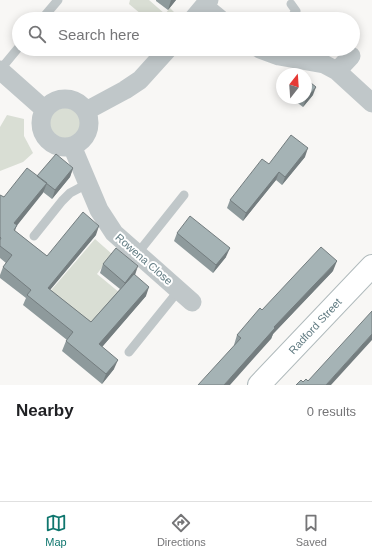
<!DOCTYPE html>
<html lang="en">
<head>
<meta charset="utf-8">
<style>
	:root { --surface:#fff; --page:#f6f6f6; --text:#202124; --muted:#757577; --line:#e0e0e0; --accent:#0f766e }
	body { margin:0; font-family:Arial,sans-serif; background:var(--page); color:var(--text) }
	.compass { position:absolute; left:276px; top:68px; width:36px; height:36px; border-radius:50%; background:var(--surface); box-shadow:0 2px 10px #0003; rotate:17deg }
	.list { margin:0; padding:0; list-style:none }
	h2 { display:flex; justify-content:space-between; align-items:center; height:52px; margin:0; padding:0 16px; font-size:17px }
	h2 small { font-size:13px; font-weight:400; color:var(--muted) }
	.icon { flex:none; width:22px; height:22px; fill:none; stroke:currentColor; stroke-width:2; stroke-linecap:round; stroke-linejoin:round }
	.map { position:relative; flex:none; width:372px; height:385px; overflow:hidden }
	.search { position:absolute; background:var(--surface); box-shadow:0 2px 10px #0003; left:12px; right:12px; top:12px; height:44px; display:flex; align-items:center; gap:10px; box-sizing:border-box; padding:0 14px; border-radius:22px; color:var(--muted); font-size:15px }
	.sheet { height:116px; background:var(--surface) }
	nav { display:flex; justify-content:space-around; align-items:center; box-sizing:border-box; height:56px; border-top:1px solid var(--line); background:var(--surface); font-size:11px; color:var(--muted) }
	nav a { display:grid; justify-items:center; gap:2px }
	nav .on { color:var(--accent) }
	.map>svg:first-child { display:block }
	.green { fill:#d9ded4 }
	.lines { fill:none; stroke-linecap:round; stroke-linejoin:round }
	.secondary-casing { stroke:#b0babc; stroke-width:24 }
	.lane { stroke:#c0c7c9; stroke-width:9 }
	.street { stroke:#c0c7c9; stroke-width:19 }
	.secondary { stroke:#fff; stroke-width:22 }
	.wall { fill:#8e9a9c }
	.shaded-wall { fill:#747d7f }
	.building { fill:#a5b3b5; stroke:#747d7f }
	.labels { text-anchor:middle; stroke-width:4; stroke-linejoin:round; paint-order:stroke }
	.street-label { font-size:11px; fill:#617b82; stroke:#fff }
</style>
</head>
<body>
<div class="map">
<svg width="372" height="385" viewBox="0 0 372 385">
	<rect width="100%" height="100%" fill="#f8f7f5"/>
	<path class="green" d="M130,0H149L165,14L170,8L180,18L179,19H147L129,4Z
		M49 124a16 16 0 1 1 32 0a16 16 0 1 1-32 0Z
		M7,115L24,119V136L33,153L23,162L0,171V127Z
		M95,239L112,254L97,274L120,293L89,330L47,295Z"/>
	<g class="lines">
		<g class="secondary-casing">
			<path id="secondary" d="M259,385L372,266"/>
		</g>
		<path class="lane" d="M42,19L58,0
			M290,19L296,11L291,4
			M0,70L19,47
			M34,236L62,201L70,193L87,184
			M137,254L184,195
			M129,352L179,290"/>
		<path class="street" d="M204,6L220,19
			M193,19L209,0
			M260,49L279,56L324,64L337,71L372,103
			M0,70L45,110
			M337,71L351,56
			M41 123a24 24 0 1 1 48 0a24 24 0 1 1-48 0Z
			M86,111L125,90L140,80L168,49
			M72,146L99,210L114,233L192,302"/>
		<use href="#secondary" class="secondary"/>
	</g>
	<path class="wall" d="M156,0H176L168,10L156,1Z
		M313,95L303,107L291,98H306Z
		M305,157L282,185L276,180L243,221L227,208L230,200L269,164Z
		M73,168L70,177L52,199L43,192L17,225L15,231L47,256L96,235L50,290L91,322L120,289L100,273L103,264L135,275L146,296L102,347L114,369L102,384L62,351L66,341L67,340L23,305L26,298L0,278V275L3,267L6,263L0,258V195L4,197L37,176Z
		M177,233L226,257L213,273L174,241Z
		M333,271L273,334L271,339L234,346V345L237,335L262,310Z"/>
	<path class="shaded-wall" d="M171,0H176L168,10Z
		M316,87L313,95L303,107L306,99Z
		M308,148L305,157L282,185L285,177Z
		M73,168L70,177L52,199L55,190Z
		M279,172L276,180L243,221L246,213Z
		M47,183L43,193L11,233L14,223Z
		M99,226L96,235L44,297L48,288Z
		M230,248L226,257L213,273L216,265Z
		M337,261L333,271L273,334L271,339L230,385H224L274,327Z
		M138,266L135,275L121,291L125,283Z
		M149,287L146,296L96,354L99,344Z
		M372,334V340L331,385H326Z
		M118,360L114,369L102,384L106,374Z"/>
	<path class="building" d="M297,71L300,74H294Z
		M306,79L316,87L306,99L305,98H306Z
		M291,135L308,148L285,177L279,172L246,213L230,200L262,159L269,164Z
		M56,154L73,168L55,190L37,176Z
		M27,168L47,183L14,223L17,225L14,230L47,256L83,212L99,226L48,288L91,322L134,274L149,287L99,344L118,360L106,374L66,341L73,332L27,295L31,290L3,267L12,255L0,246V240L1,238L0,237V195L4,197Z
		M190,216L230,248L216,265L177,233Z
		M321,247L337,261L274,327L275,328L224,385H198L241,338L237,335L260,308L262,310Z
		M116,248L138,266L125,283L103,264Z
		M372,311V334L326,385H296L301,380L303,382L306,379L308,381Z"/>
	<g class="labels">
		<g class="street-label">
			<text transform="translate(144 259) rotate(41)" y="4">Rowena Close</text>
			<text transform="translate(315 326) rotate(-47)" y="4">Radford Street</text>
		</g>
	</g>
</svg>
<svg class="compass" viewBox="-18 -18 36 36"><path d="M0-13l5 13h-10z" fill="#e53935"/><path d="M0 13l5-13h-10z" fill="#757577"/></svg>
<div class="search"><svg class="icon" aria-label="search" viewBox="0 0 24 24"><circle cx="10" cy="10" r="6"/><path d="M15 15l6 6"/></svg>Search here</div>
</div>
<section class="sheet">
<h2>Nearby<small>0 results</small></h2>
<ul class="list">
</ul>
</section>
<nav>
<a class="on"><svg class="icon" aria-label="map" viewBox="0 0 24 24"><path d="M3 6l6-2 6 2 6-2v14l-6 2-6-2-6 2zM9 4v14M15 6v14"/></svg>Map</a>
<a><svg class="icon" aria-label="directions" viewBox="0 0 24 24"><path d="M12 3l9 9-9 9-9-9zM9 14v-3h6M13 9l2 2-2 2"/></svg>Directions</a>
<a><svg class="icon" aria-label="saved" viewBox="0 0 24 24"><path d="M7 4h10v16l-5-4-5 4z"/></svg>Saved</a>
</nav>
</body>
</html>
